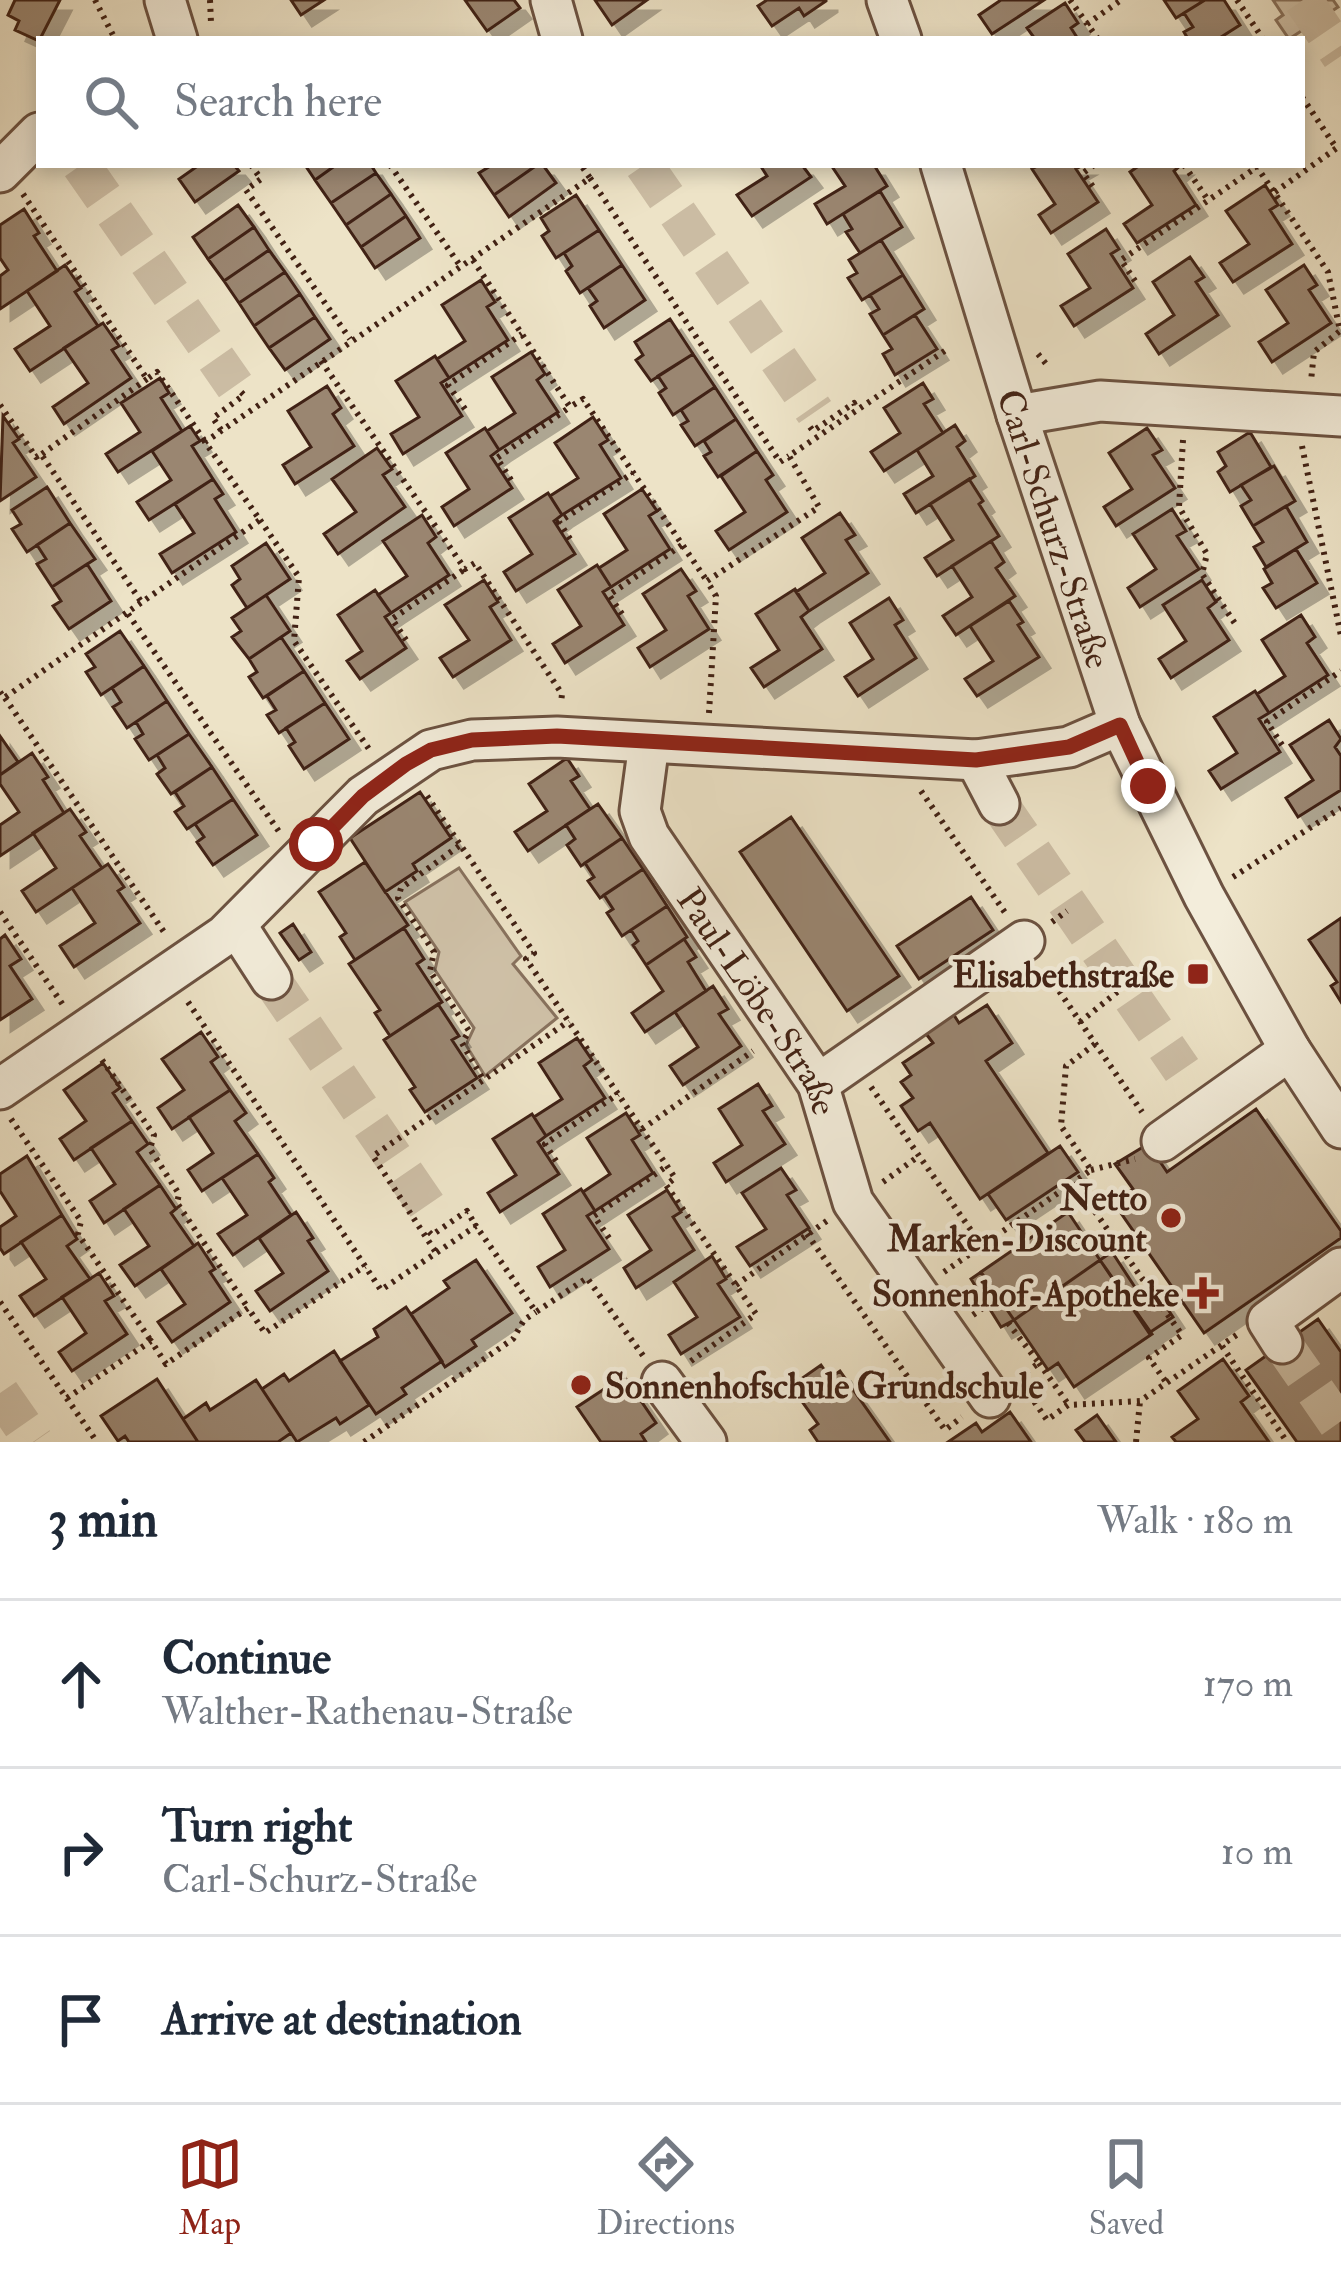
<!DOCTYPE html>
<html lang="en">
<head>
<meta charset="utf-8">
<style>
	:root { --surface:#fff; --page:#f2f2f3; --text:#1f2937; --muted:#747a83; --line:#e0e1e3; --accent:#8f2418 }
	body { margin:0; font-family:"IM FELL Double Pica",serif; background:var(--page); color:var(--text) }
	.stop { position:absolute; width:36px; height:36px; margin:-27px; border:9px solid #8f2418; border-radius:50%; background:#fff }
	.stop.end { background:#8f2418; border-color:#fff; box-shadow:0 3px 12px #0008 }
	.list { margin:0; padding:0; list-style:none }
	h2 { display:flex; justify-content:space-between; align-items:center; height:156px; margin:0; padding:0 48px; font-size:51px }
	h2 small { font-size:39px; font-weight:400; color:var(--muted) }
	.list li { display:grid; grid-template-columns:78px 1fr auto; gap:36px; align-items:center; box-sizing:border-box; height:168px; padding:0 48px; border-top:3px solid var(--line) }
	.list b { display:block; font-size:45px; white-space:nowrap }
	.list p { margin:0; font-size:39px; white-space:nowrap; color:var(--muted) }
	.list em { font-size:39px; font-style:normal; color:var(--muted) }
	.icon { flex:none; width:66px; height:66px; fill:none; stroke:currentColor; stroke-width:2; stroke-linecap:round; stroke-linejoin:round }
	.map { position:relative; flex:none; width:1341px; height:1442px; overflow:hidden }
	.search { position:absolute; background:var(--surface); box-shadow:0 6px 18px #0003; left:36px; right:36px; top:36px; height:132px; display:flex; align-items:center; gap:30px; box-sizing:border-box; padding:0 42px; border-radius:0px; color:var(--muted); font-size:45px }
	.sheet { height:660px; background:var(--surface) }
	nav { display:flex; justify-content:space-around; align-items:center; box-sizing:border-box; height:168px; border-top:3px solid var(--line); background:var(--surface); font-size:33px; color:var(--muted) }
	nav a { display:grid; justify-items:center; gap:6px }
	nav .on { color:var(--accent) }
	.map>svg:first-child { display:block }
	.green { fill:#d0c2a9; stroke:#88725e; stroke-width:3 }
	.building { fill:#9a8671; stroke:#412114; stroke-width:3; filter:url(#shadow) }
	.lines { fill:none; stroke-linecap:round; stroke-linejoin:round }
	.minor-tunnel { stroke:#cbbca3; stroke-width:39; stroke-dasharray:39 20; stroke-linecap:butt }
	.minor-casing { stroke:#6c5241; stroke-width:45 }
	.path { stroke:#412114; stroke-width:6; stroke-dasharray:3 6; stroke-linecap:butt }
	.minor { stroke:#f3eddb; stroke-width:39 }
	.route { stroke:#8f2418; stroke-width:15 }
	.poi-dot { fill:#8f2418; stroke:#f3eddb; stroke-width:4.5 }
	.labels { text-anchor:middle; stroke-width:9; stroke-linejoin:round; paint-order:stroke }
	.street-label { font-size:36px; fill:#412114; stroke:#f3eddb }
	.poi-label { font-size:36px; font-weight:bold; fill:#412114; stroke:#f3eddb; text-anchor:end }
</style>
</head>
<body>
<div class="map">
<svg width="1341" height="1442" viewBox="0 0 1341 1442">
	<defs>
		<filter id="shadow"><feDropShadow dx="11" dy="11" stdDeviation="0" flood-color="#0004"/></filter>
	</defs>
	<rect width="100%" height="100%" fill="#ede3c7"/>
	<filter id="stains"><feTurbulence type="fractalNoise" baseFrequency=".00167" numOctaves="4"/><feColorMatrix values="0 0 0 0 .2 0 0 0 0 .09 0 0 0 0 .02 0 0 0 .5 -.17"/></filter>
	<radialGradient id="worn" r=".72"><stop offset=".6" stop-color="#630" stop-opacity="0"/><stop offset="1" stop-color="#630" stop-opacity=".3"/></radialGradient>
	<path class="green" d="M1273,0H1333L1338,7L1289,39L1276,20L1283,15Z
		M459,868L521,956L513,964L557,1018L485,1076L466,1045L474,1028L435,970L439,952L405,902Z"/>
	<path class="building" d="M15,0H60L39,41L15,30L19,21L8,15Z
		M291,0H324L301,15Z
		M465,0H514L520,8L487,31Z
		M595,0H647L612,25Z
		M767,0H826V1L804,16L799,8L772,26L758,6Z
		M1001,0H1044L992,34L979,15Z
		M1164,0H1205L1176,18Z
		M1205,0H1224L1240,25L1218,39H1188L1184,32L1193,27L1184,13Z
		M1065,3L1078,23L1071,28L1078,39H1035L1027,28Z
		M199,165H234L239,171L195,202L179,179Z
		M305,165H336L315,180Z
		M336,165H371L376,173L331,203L315,180Z
		M492,165H537L494,195L479,173Z
		M537,165H543L556,183L509,217L494,195Z
		M760,165H802L811,177L752,216L737,195L767,176Z
		M831,165H874L887,186L827,224L815,204L845,186Z
		M1039,165H1083L1076,169L1098,202L1051,233L1039,215L1055,204L1032,169Z
		M1140,165H1181L1174,171L1196,205L1137,243L1124,224L1152,205L1130,172Z
		M376,173L391,194L346,225L331,203Z
		M1265,185L1278,205L1270,210L1292,244L1233,282L1220,263L1249,244L1226,211Z
		M880,191L902,227L860,253L846,232L852,229L843,214Z
		M391,194L406,216L361,247L346,225Z
		M576,195L599,230L556,258L542,236L549,231L541,218Z
		M238,205L254,227L208,259L193,237Z
		M24,209L39,233L34,236L57,271L0,309V276L8,270L0,258V225Z
		M406,216L420,238L375,268L361,247Z
		M254,227L269,250L224,281L208,259Z
		M1106,229L1119,249L1111,254L1133,288L1074,326L1061,306L1090,288L1068,254Z
		M599,230L622,265L580,293L566,271L572,266L564,253Z
		M881,240L903,275L862,300L848,278L857,273L849,260Z
		M269,250L285,272L239,303L224,281Z
		M1190,257L1204,277L1196,282L1218,315L1159,354L1146,334L1174,315L1153,282Z
		M65,265L81,288L75,292L98,326L30,371L15,349L50,326L27,291Z
		M622,265L645,300L604,328L590,306L597,301L588,288Z
		M1304,265L1317,285L1309,290L1331,323L1272,362L1259,342L1288,323L1266,290Z
		M285,272L300,294L254,326L239,303Z
		M903,275L924,309L883,335L870,314L879,309L870,295Z
		M481,280L495,302L487,307L508,340L449,378L437,359L465,341L442,305Z
		M300,294L315,317L269,348L254,326Z
		M915,315L937,349L895,375L883,354L892,349L883,335Z
		M315,317L330,339L285,370L269,348Z
		M670,319L693,354L651,381L636,360L643,355L635,342Z
		M103,323L119,346L112,350L131,378L64,424L53,407L88,383L64,348Z
		M531,352L545,374L537,380L558,412L499,450L487,431L515,413L492,377Z
		M693,354L715,387L673,415L659,393L666,388L658,376Z
		M435,356L449,378L441,383L462,416L403,454L391,434L419,417L396,381Z
		M160,378L169,393L161,398L182,431L118,472L106,454L140,432L121,403Z
		M923,383L933,399L924,404L943,433L884,471L871,452L900,433L884,408Z
		M327,386L341,408L333,414L354,446L295,484L283,465L311,447L288,411Z
		M715,387L736,419L695,446L681,425L688,421L681,410Z
		M3,416L19,439L13,443L36,477L0,501Z
		M593,417L608,440L600,445L621,478L562,515L550,496L578,478L555,443Z
		M736,419L757,451L718,477L704,456L711,452L704,441Z
		M955,425L965,441L957,447L975,476L916,513L904,494L933,476L917,450Z
		M190,426L200,441L192,446L213,479L149,520L137,502L171,480L152,451Z
		M485,428L499,450L491,456L512,488L454,526L442,507L469,489L446,453Z
		M1147,428L1162,450L1153,455L1175,488L1116,526L1104,507L1132,489L1109,453Z
		M1250,432L1271,467L1230,492L1218,472L1226,466L1218,452Z
		M377,448L392,469L383,475L405,507L338,554L324,534L356,512L332,479Z
		M757,451L773,475L766,480L787,512L729,550L716,531L745,512L721,476Z
		M1274,466L1295,501L1253,526L1241,506L1251,500L1241,485Z
		M213,479L223,494L215,499L236,532L172,573L160,554L194,533L175,504Z
		M969,479L983,501L979,504L999,536L937,576L925,558L953,540L930,504Z
		M47,487L70,523L27,552L12,529L21,524L12,510Z
		M642,489L657,511L649,516L670,549L611,587L599,568L627,550L604,514Z
		M548,493L562,515L554,521L575,554L516,591L504,572L532,554L509,518Z
		M1286,506L1307,542L1266,567L1254,547L1263,542L1253,526Z
		M1172,509L1186,531L1177,536L1199,569L1140,607L1128,588L1156,569L1133,534Z
		M840,513L855,535L846,540L868,573L809,611L796,592L825,573L802,538Z
		M422,515L436,537L428,543L449,575L391,613L378,595L407,576L383,541Z
		M70,523L95,559L52,587L37,564L46,559L37,545Z
		M991,541L1004,562L996,568L1015,596L956,635L943,616L972,597L952,566Z
		M266,543L290,579L247,608L232,585L240,579L232,566Z
		M1296,549L1317,583L1276,608L1263,588L1272,583L1264,569Z
		M87,564L111,601L69,629L53,606L61,601L52,587Z
		M597,565L611,587L603,592L624,625L565,663L553,644L581,626L558,590Z
		M681,569L696,591L688,596L709,629L650,667L638,648L666,630L643,594Z
		M484,580L498,602L490,607L511,640L453,677L440,658L469,640L445,605Z
		M1202,580L1216,602L1208,608L1229,640L1171,678L1159,659L1186,641L1163,605Z
		M795,589L809,611L801,617L822,649L764,687L751,668L779,650L756,614Z
		M375,590L391,613L385,617L406,648L360,679L347,661L362,651L338,615Z
		M266,595L290,631L249,659L232,637L241,631L232,618Z
		M889,598L903,620L895,625L916,658L858,696L845,677L873,659L850,623Z
		M1009,601L1023,622L1018,625L1039,657L977,696L965,679L993,661L970,626Z
		M1301,615L1315,637L1307,643L1328,675L1269,713L1257,694L1285,676L1262,640Z
		M120,631L144,666L101,695L86,672L95,667L86,654Z
		M281,637L304,671L263,698L249,677L257,672L249,659Z
		M144,666L167,701L127,728L113,707L121,702L112,688Z
		M304,671L325,703L279,733L267,715L276,710L267,696Z
		M1255,691L1269,713L1259,719L1280,752L1221,789L1209,771L1237,753L1214,717Z
		M167,701L189,734L149,760L135,739L143,734L136,722Z
		M325,703L349,739L304,769L289,746L295,742L286,728Z
		M1329,720L1341,739L1335,747L1341,756V790L1298,817L1286,798L1313,780L1290,745Z
		M189,734L212,767L171,794L157,774L165,768L157,755Z
		M0,736L18,762L0,775Z
		M32,753L48,777L43,780L64,813L0,856V825L19,812L0,784V775Z
		M567,758L579,776L571,781L590,809L528,851L515,832L547,811L529,784Z
		M212,767L233,799L187,829L175,812L184,806L175,792Z
		M420,792L451,838L413,864L417,871L385,892L350,838Z
		M233,799L257,835L213,865L197,842L204,837L195,824Z
		M598,804L622,838L581,866L567,845L575,839L566,825Z
		M70,809L86,832L80,836L102,868L36,912L22,891L56,868L33,833Z
		M791,817L899,976L847,1011L740,852Z
		M622,838L643,869L600,898L588,881L594,877L585,863Z
		M365,862L408,925L355,960L340,937L346,933L319,892Z
		M108,864L124,887L118,891L140,923L74,967L60,946L95,923L72,888Z
		M643,869L667,906L622,936L607,913L613,909L604,895Z
		M971,897L993,930L919,979L897,946Z
		M667,906L687,937L646,965L633,945L638,941L631,930Z
		M1341,918V1002L1331,986L1337,982L1309,940Z
		M293,924L311,952L299,960L280,933Z
		M404,928L424,959L417,964L442,1002L390,1036L375,1013L380,1010L349,964Z
		M5,935L21,959L10,966L32,999L0,1020V939Z
		M684,939L696,957L688,962L706,991L645,1032L632,1013L663,991L646,965Z
		M713,986L728,1009L719,1014L741,1046L683,1085L670,1066L698,1047L675,1012Z
		M438,1004L459,1036L452,1040L477,1078L425,1112L410,1090L415,1087L384,1040Z
		M987,1005L1012,1043L986,1061L1048,1153L980,1199L930,1123L918,1131L901,1106L913,1098L901,1082L911,1075L903,1063L933,1043L924,1031L952,1012L959,1023Z
		M201,1032L218,1057L211,1062L230,1090L172,1129L158,1108L184,1090L162,1059Z
		M577,1038L592,1060L584,1066L605,1098L546,1136L534,1117L562,1099L539,1063Z
		M103,1063L120,1088L113,1093L132,1121L74,1160L60,1139L86,1121L64,1090Z
		M758,1084L772,1106L763,1111L785,1144L726,1182L714,1163L742,1145L719,1109Z
		M230,1090L246,1113L235,1121L258,1154L202,1191L188,1170L213,1153L189,1117Z
		M1256,1109L1341,1231V1238L1204,1333L1114,1203L1133,1189L1115,1164L1148,1144L1167,1172Z
		M626,1113L640,1135L632,1140L653,1173L595,1211L583,1192L610,1174L587,1138Z
		M532,1114L546,1136L538,1142L559,1174L500,1212L488,1193L516,1175L493,1139Z
		M132,1121L148,1144L137,1152L160,1185L104,1223L90,1201L115,1184L91,1148Z
		M1060,1146L1078,1172L1006,1220L988,1194Z
		M258,1154L274,1178L269,1182L291,1215L233,1255L218,1234L247,1215L222,1178Z
		M27,1156L62,1215L4,1254L0,1248V1227L16,1216L0,1191V1174Z
		M781,1168L796,1190L787,1195L809,1228L750,1266L737,1247L766,1229L742,1193Z
		M160,1185L176,1209L171,1213L194,1246L135,1286L120,1265L149,1246L124,1209Z
		M581,1189L595,1211L587,1216L609,1249L550,1287L538,1267L565,1250L543,1214Z
		M667,1190L681,1212L673,1217L694,1250L636,1288L624,1268L651,1250L628,1215Z
		M296,1212L313,1238L308,1241L328,1271L270,1311L256,1291L283,1273L259,1238Z
		M1068,1212L1100,1260L1014,1320L981,1272Z
		M62,1215L77,1239L67,1246L90,1279L34,1316L20,1296L46,1279L21,1242Z
		M198,1243L215,1269L210,1272L230,1302L172,1342L158,1322L185,1304L161,1269Z
		M1112,1252L1144,1301L1157,1293L1173,1317L1149,1333L1100,1260Z
		M712,1256L726,1279L718,1284L740,1317L681,1354L669,1335L697,1317L674,1282Z
		M476,1260L512,1313L472,1340L476,1346L445,1367L411,1314L449,1288L444,1281Z
		M1100,1260L1152,1334L1074,1387L1058,1363L1048,1370L1014,1320Z
		M981,1272L1014,1320L1001,1327L971,1279Z
		M99,1273L114,1296L105,1301L127,1334L72,1371L59,1352L86,1333L62,1297Z
		M406,1307L442,1361L402,1388L406,1394L376,1414L340,1361L378,1337L374,1329Z
		M1318,1319L1341,1352V1442H1297L1246,1370Z
		M334,1351L369,1405L340,1424L336,1418L297,1442L262,1389L284,1374L289,1381Z
		M1223,1359L1249,1396L1241,1402L1269,1442H1176L1172,1437L1198,1419L1178,1391Z
		M821,1365L830,1378L840,1371L890,1442H818L810,1430L818,1424L791,1386Z
		M624,1376L656,1423L641,1434L646,1442H601L577,1407Z
		M157,1379L183,1419L198,1442H129L125,1436L118,1441L101,1416Z
		M256,1380L291,1433L278,1442H198L183,1419L206,1403L210,1410Z
		M1010,1412L1031,1442H948L976,1423L982,1432Z
		M1097,1415L1116,1442H1085L1076,1430Z"/>
	<g class="lines">
		<path class="minor-tunnel" d="M1303,0L1341,56
			M81,165L235,386
			M644,165L815,412
			M999,804L1182,1070
			M271,979L433,1215
			M1282,1343L1341,1428
			M0,1393L34,1442"/>
		<g class="minor-casing">
			<g id="minor">
				<path d="M165,0L177,39"/>
				<path d="M551,0L562,39"/>
				<path d="M887,0L901,39"/>
				<path id="s1" d="M941,165L1017,415L1120,725L1204,896L1290,1050L1341,1128"/>
				<path d="M0,172L39,133"/>
				<path d="M1017,415L1100,401L1341,416"/>
				<path id="s2" d="M649,743L640,811L649,836L818,1084L853,1202L990,1397"/>
				<path d="M976,760L999,804"/>
				<path d="M236,925L271,979"/>
				<path d="M818,1084L1024,941"/>
				<path d="M0,1089L225,935L363,796L431,750L472,740L557,737L976,760L1069,747L1120,725"/>
				<path d="M1162,1141L1290,1050"/>
				<path d="M1282,1343L1268,1321L1341,1268"/>
				<path d="M662,1382L706,1442"/>
			</g>
		</g>
		<path class="path" d="M95,0L115,39
			M210,0L211,23
			M1070,0L1098,39
			M1237,0L1263,39
			M1087,24L1121,0
			M1302,97L1337,149
			M251,165L261,179L246,190L350,339
			M390,165L461,267
			M1094,165L1083,173L1096,191
			M1184,165L1208,200
			M590,178L780,462L789,456
			M1275,192L1341,145
			M23,194L147,379L157,372L204,440
			M473,260L570,407L583,399L707,581
			M1135,281L1121,260L1257,167L1328,272L1340,331L1314,352L1311,381
			M1038,354L1047,365
			M321,361L465,569L475,563L562,694L561,703
			M0,405L36,457L41,454L142,603
			M465,409L448,385L522,334
			M810,427L813,431L854,403L857,410
			M221,430L213,418L244,395L241,392
			M1183,440L1179,507L1207,554L1202,574L1236,625
			M1302,446L1341,636
			M42,454L147,379
			M511,480L497,458L570,407
			M260,520L299,577L294,641L369,749
			M570,539L559,522L633,473
			M128,614L280,833
			M622,614L609,595L682,545
			M406,640L392,619L465,569
			M0,692L4,698L260,520L205,442L590,178L581,165
			M5,698L166,935
			M709,713L716,596L707,581L819,507L789,456L946,350
			M1282,745L1267,722L1341,671
			M921,791L1006,914
			M427,796L534,953L526,959L667,1166L675,1178L666,1185L756,1314L687,1364
			M459,846L401,888L398,898L434,952L430,971L469,1031L462,1043L484,1081
			M1233,877L1341,808
			M0,912L63,1005
			M1052,922L1067,911
			M1044,969L1142,1112
			M188,1002L381,1290L476,1226L536,1312L587,1278L644,1357
			M1080,1022L1121,989
			M1095,1044L1066,1066L1061,1126L1091,1170L1074,1182L1182,1335L1149,1358L1166,1382
			M102,1060L154,1135L150,1149L179,1194L177,1203L248,1308
			M871,1087L982,1246
			M11,1119L81,1221L78,1234L151,1341
			M642,1129L753,1051
			M556,1161L545,1144L618,1094
			M1091,1170L1135,1159
			M883,1182L919,1156
			M429,1232L432,1235L467,1211L476,1226
			M807,1234L945,1430L962,1417
			M609,1238L594,1216L667,1166
			M435,1251L373,1156L569,1021
			M944,1272L1074,1182
			M736,1285L828,1220
			M0,1302L97,1442
			M973,1315L987,1305
			M1008,1323L1039,1363L1019,1377
			M1222,1346L1287,1442
			M1039,1363L1068,1404
			M1024,1387L1047,1420L1068,1405L1140,1401L1238,1334
			M67,1398L151,1341L166,1364L248,1308L265,1333L365,1266
			M364,1442L513,1339L524,1320L536,1312
			M1136,1442L1140,1401"/>
		<use href="#minor" class="minor"/>
	</g>
	<g class="lines">
		<path class="route" d="M316,844L363,796L406,764L431,750L472,740L557,736L976,760L1069,747L1120,725L1148,786"/>
	</g>
	<g class="poi-dot">
		<rect x="1186" y="962" width="24" height="24" rx="6"/>
		<circle cx="1171" cy="1218" r="12"/>
		<path d="M1197 1275h12v12h12v12h-12v12h-12v-12h-12v-12h12z"/>
		<circle cx="581" cy="1385" r="12"/>
	</g>
	<g class="labels">
		<g class="street-label">
			<text dy="13" stroke="none"><textPath href="#s1" startOffset="381">Carl-Schurz-Straße</textPath></text>
			<text dy="13" stroke="none"><textPath href="#s2" startOffset="294">Paul-Löbe-Straße</textPath></text>
		</g>
		<g class="poi-label">
			<text x="1174" y="987">Elisabethstraße</text>
			<text x="1147" y="1210">Netto<tspan x="1147" dy="41">Marken-Discount</tspan></text>
			<text x="1179" y="1306">Sonnenhof-Apotheke</text>
			<text x="605" y="1398" text-anchor="start">Sonnenhofschule Grundschule</text>
		</g>
	</g>
	<rect width="100%" height="100%" filter="url(#stains)"/>
	<rect width="100%" height="100%" fill="url(#worn)"/>
</svg>
<div class="stop" style="left:316px;top:844px"></div>
<div class="stop end" style="left:1148px;top:786px"></div>
<div class="search"><svg class="icon" aria-label="search" viewBox="0 0 24 24"><circle cx="10" cy="10" r="6"/><path d="M15 15l6 6"/></svg>Search here</div>
</div>
<section class="sheet">
<h2>3 min<small>Walk · 180 m</small></h2>
<ul class="list">
<li><svg class="icon" aria-label="ahead" viewBox="0 0 24 24"><path d="M12 20V5M6 11l6-6 6 6"/></svg><div><b>Continue</b><p>Walther-Rathenau-Straße</p></div><em>170 m</em></li>
<li><svg class="icon" aria-label="right" viewBox="0 0 24 24"><path d="M7 20v-9h11M14 6l5 5-5 5"/></svg><div><b>Turn right</b><p>Carl-Schurz-Straße</p></div><em>10 m</em></li>
<li><svg class="icon" aria-label="arrive" viewBox="0 0 24 24"><path d="M6 21V4h12l-3 4 3 4H6"/></svg><div><b>Arrive at destination</b></div></li>
</ul>
</section>
<nav>
<a class="on"><svg class="icon" aria-label="map" viewBox="0 0 24 24"><path d="M3 6l6-2 6 2 6-2v14l-6 2-6-2-6 2zM9 4v14M15 6v14"/></svg>Map</a>
<a><svg class="icon" aria-label="directions" viewBox="0 0 24 24"><path d="M12 3l9 9-9 9-9-9zM9 14v-3h6M13 9l2 2-2 2"/></svg>Directions</a>
<a><svg class="icon" aria-label="saved" viewBox="0 0 24 24"><path d="M7 4h10v16l-5-4-5 4z"/></svg>Saved</a>
</nav>
</body>
</html>
